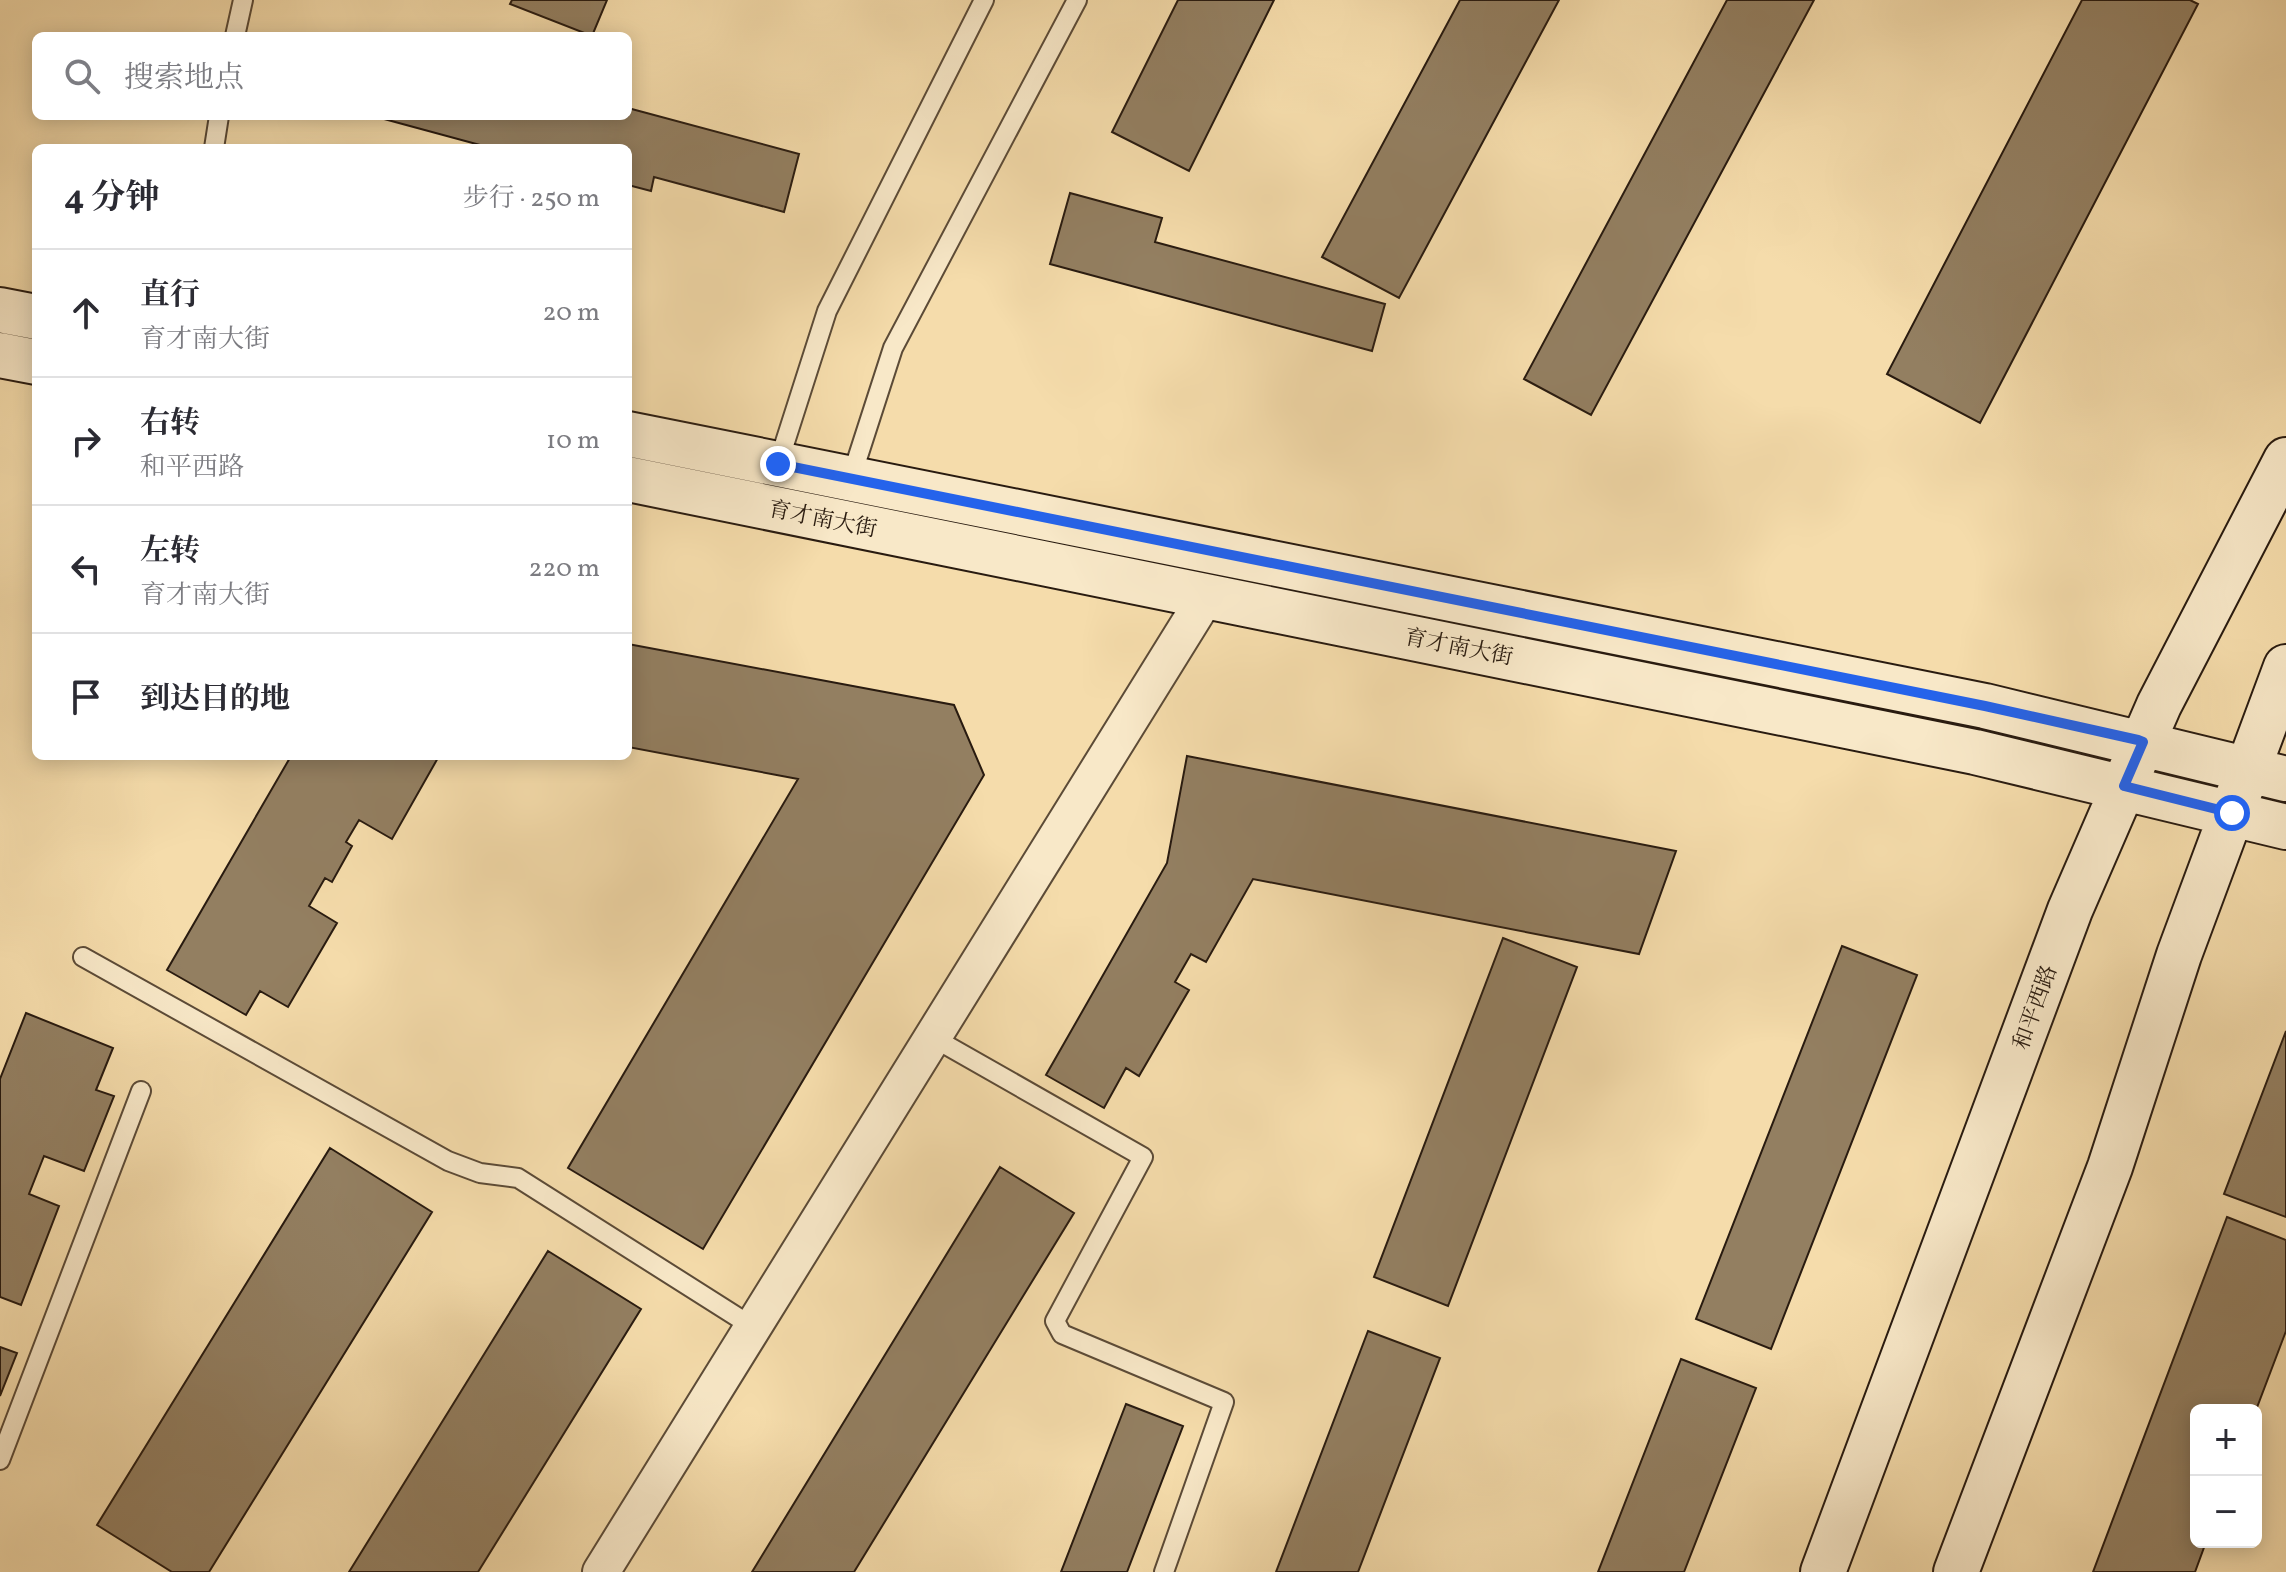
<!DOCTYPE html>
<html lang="zh">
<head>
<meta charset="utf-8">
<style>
	:root { --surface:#fff; --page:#f7f7f7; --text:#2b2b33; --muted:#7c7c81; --line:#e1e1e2 }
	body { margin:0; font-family:Vollkorn,"Noto Serif SC",serif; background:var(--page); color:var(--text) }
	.controls { position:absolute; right:24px; bottom:24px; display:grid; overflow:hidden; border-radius:12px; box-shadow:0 4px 20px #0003 }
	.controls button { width:72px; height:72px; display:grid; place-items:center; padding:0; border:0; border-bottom:2px solid var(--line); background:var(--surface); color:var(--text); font:40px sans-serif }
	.stop { position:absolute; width:24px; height:24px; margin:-18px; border:6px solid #2563eb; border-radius:50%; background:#fff }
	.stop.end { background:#2563eb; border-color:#fff; box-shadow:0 2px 8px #0008 }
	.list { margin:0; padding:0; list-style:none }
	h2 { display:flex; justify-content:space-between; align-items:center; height:104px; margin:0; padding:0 32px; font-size:34px }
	h2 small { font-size:26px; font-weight:400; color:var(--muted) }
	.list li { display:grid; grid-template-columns:52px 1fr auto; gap:24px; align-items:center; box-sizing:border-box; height:128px; padding:0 32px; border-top:2px solid var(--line) }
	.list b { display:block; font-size:30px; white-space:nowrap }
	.list p { margin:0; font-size:26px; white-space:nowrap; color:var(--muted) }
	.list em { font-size:26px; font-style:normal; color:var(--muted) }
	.icon { flex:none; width:44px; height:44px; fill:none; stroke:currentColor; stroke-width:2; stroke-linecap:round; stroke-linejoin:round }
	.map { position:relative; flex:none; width:2286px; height:1572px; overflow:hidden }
	.search { position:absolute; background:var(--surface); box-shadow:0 4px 20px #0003; left:32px; top:32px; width:600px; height:88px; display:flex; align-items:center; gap:20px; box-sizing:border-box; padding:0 28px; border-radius:12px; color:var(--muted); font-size:30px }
	.panel { position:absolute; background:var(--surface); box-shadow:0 4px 20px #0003; left:32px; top:144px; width:600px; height:616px; border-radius:12px }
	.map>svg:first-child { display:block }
	.building { fill:#937f61; stroke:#291b10; stroke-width:2 }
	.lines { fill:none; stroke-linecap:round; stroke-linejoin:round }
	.lane-casing { stroke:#5c4b37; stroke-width:22 }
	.street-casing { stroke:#5c4b37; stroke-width:40 }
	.secondary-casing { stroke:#291b10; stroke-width:48 }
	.lane { stroke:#f8e8c8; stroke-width:18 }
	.street { stroke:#f8e8c8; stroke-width:36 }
	.secondary { stroke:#f8e8c8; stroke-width:44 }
	.route { stroke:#2563eb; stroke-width:10 }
	.labels { text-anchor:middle; stroke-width:6; stroke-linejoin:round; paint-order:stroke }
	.street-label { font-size:22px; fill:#291b10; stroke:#f8e8c8 }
</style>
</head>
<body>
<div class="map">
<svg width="2286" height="1572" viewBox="0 0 2286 1572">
	<rect width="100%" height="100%" fill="#f5dcab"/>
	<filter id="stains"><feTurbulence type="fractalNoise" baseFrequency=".0025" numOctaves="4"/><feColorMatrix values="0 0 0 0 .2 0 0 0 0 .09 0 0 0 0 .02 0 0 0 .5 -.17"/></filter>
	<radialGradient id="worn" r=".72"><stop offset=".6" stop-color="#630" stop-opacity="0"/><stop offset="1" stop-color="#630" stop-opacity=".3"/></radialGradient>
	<path class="building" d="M512,0H607L592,36L510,4Z
		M1178,0H1274L1189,171L1112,132Z
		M1460,0H1559L1399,298L1322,257Z
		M1727,0H1814L1591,415L1524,379Z
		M2082,0H2190L2198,4L1980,423L1887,374Z
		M628,108L799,154L784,212L654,177L651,191L628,185V148H491L373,116H628Z
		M1070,193L1162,218L1155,242L1385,304L1372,351L1050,264Z
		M628,644L954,705L984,775L703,1249L568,1168L798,779L628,747Z
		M291,756H439L392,839L359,820L346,842L352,846L332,882L325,878L309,906L337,923L288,1007L260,991L246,1015L167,970Z
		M1187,756L1676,851L1639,954L1253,879L1206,962L1191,954L1175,982L1189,990L1139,1076L1126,1068L1104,1108L1046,1075L1167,863Z
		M1503,938L1577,967L1448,1306L1374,1277Z
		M1842,946L1917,975L1771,1349L1696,1319Z
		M26,1013L113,1048L96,1090L114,1096L84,1171L44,1156L29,1194L59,1206L21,1305L0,1297V1079Z
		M2286,1031V1217L2224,1194Z
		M330,1148L432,1212L209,1572H172L97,1525Z
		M1000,1167L1074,1213L854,1572H752Z
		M2227,1217L2286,1240V1331L2256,1410H2196V1542H2206L2195,1572H2093Z
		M548,1251L641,1309L478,1572H349Z
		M1368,1331L1440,1358L1358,1572H1276Z
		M0,1347L17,1353L0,1396Z
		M1681,1359L1756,1388L1684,1572H1598Z
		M1126,1404L1183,1426L1127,1572H1061Z"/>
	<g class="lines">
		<g class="lane-casing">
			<path id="lane" d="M235,36L243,0
				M214,148L219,116
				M778,464L827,311L984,0
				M851,478L893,348L1077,0
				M83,957L448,1161L480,1173L518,1178L753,1327
				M932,1037L1143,1157L1055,1321L1062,1334L1224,1402L1164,1572
				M0,1460L141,1091"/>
		</g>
		<g class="street-casing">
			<path id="street" d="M601,1572L1207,595"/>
		</g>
		<g class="secondary-casing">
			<path id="secondary" d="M0,310L36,317
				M0,355L36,362
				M628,434L1985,706L2286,779
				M628,479L1975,752L2286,827
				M1823,1572L2070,910L2159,705L2286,460
				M1956,1572L2110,1167L2179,955L2286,667"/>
		</g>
		<use href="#lane" class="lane"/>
		<use href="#street" class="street"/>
		<use href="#secondary" class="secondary"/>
	</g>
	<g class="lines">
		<path class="route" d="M778,464L1985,706L2138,740L2143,742L2124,786L2232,813"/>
	</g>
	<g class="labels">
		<g class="street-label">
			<text transform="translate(823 518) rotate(11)" y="8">育才南大街</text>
			<text transform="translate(1459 646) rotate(11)" y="8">育才南大街</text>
			<text transform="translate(2034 1007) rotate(-70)" y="8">和平西路</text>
		</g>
	</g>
	<rect width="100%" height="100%" filter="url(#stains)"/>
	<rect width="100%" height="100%" fill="url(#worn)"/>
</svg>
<div class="controls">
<button>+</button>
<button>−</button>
</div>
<div class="stop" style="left:2232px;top:813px"></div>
<div class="stop end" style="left:778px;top:464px"></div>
<div class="search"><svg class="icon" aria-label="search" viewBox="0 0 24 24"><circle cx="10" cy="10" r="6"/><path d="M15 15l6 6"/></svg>搜索地点</div>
<section class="panel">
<h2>4 分钟<small>步行 · 250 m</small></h2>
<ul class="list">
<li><svg class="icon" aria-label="ahead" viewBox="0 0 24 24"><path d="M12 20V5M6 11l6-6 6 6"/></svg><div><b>直行</b><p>育才南大街</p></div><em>20 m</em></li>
<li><svg class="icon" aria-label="right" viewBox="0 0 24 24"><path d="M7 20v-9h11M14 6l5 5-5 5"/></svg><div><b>右转</b><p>和平西路</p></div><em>10 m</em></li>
<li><svg class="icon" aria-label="left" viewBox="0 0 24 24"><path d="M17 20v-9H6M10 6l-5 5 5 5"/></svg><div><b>左转</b><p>育才南大街</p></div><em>220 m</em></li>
<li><svg class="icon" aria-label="arrive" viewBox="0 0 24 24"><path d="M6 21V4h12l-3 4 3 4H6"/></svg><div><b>到达目的地</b></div></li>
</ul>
</section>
</div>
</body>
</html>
